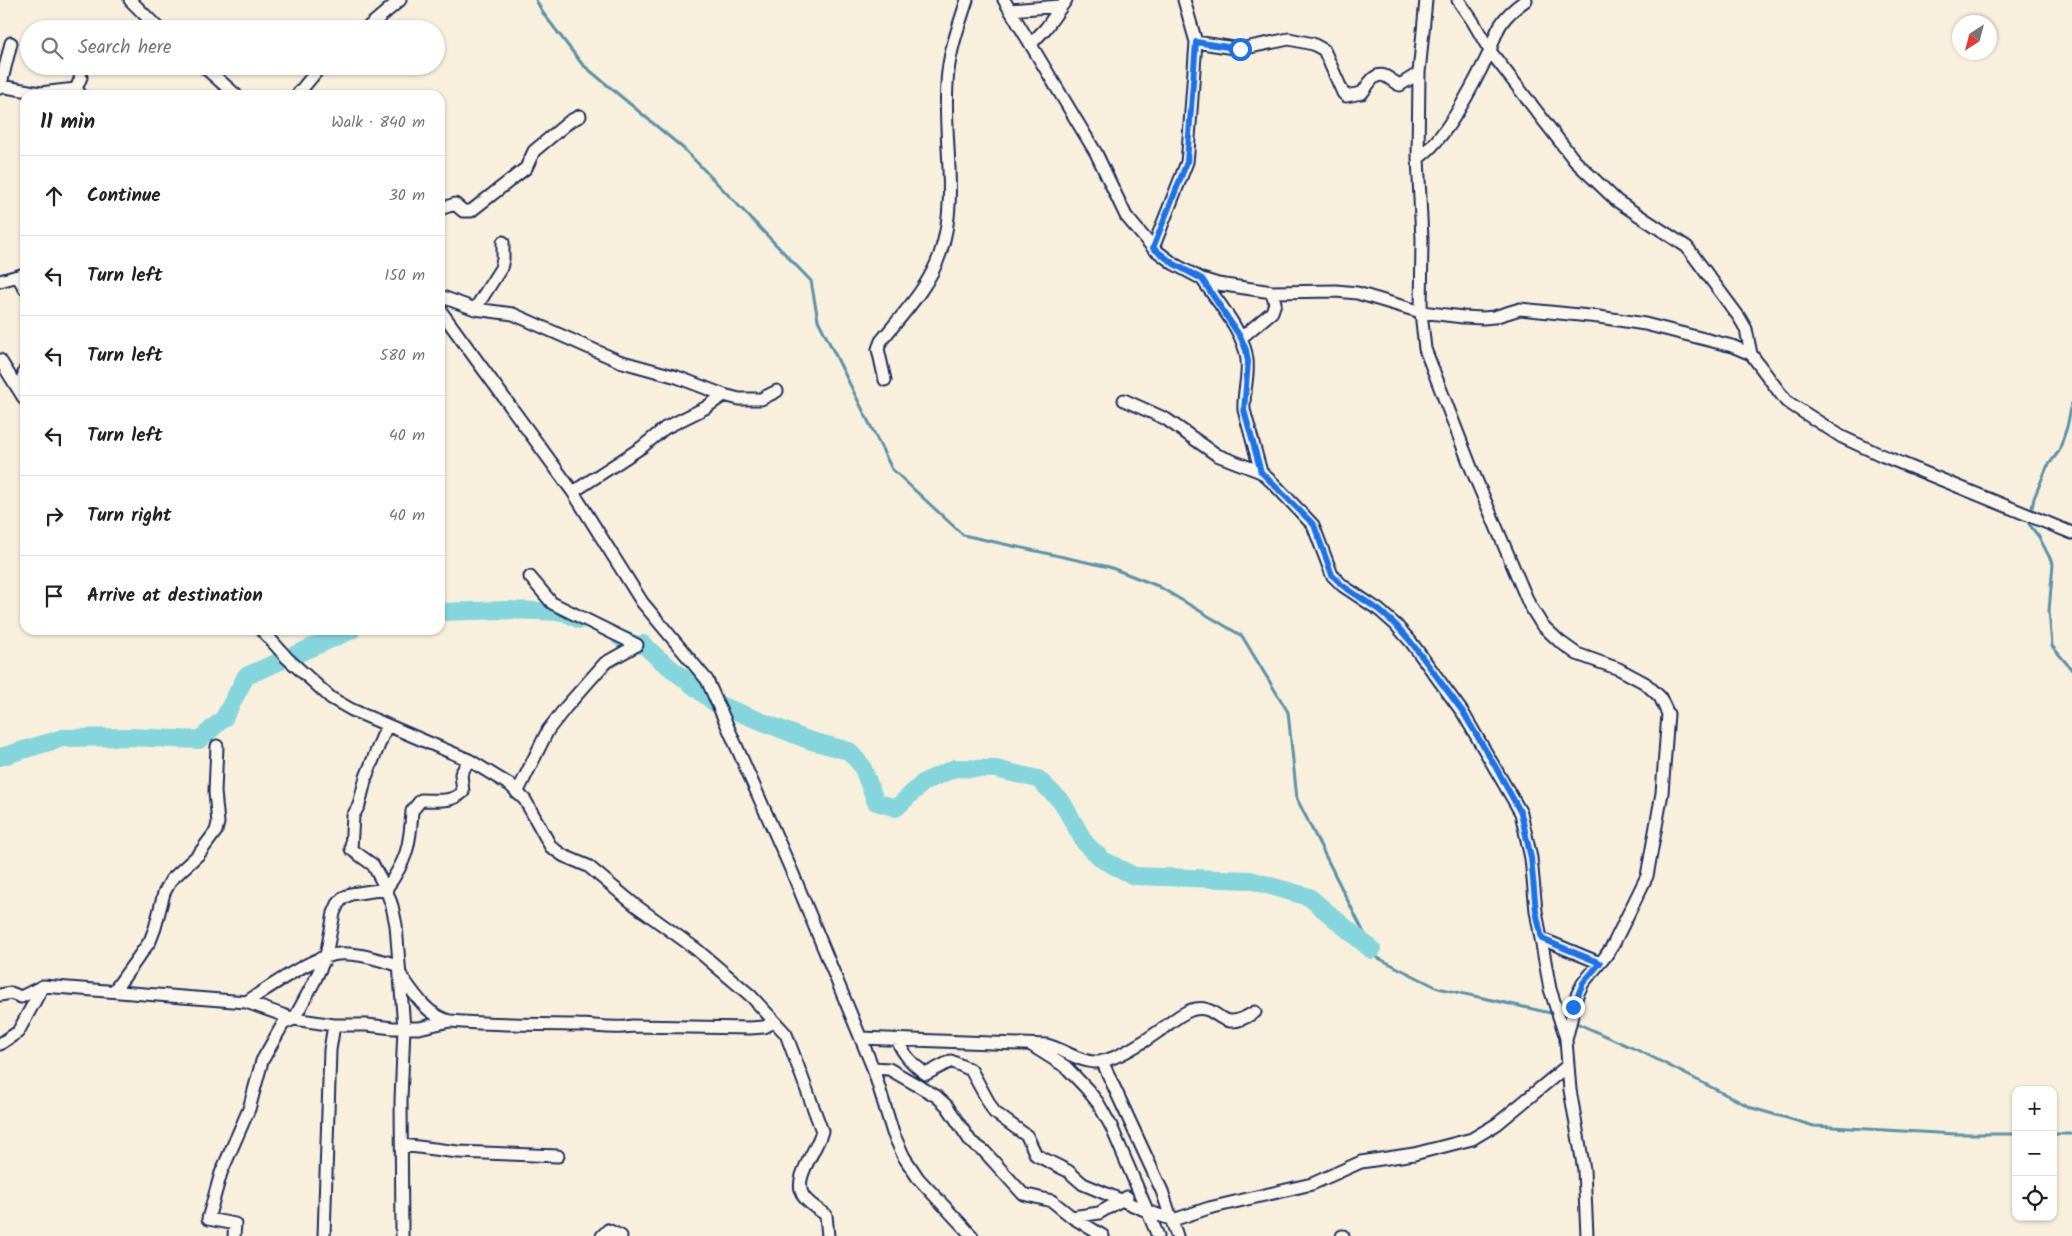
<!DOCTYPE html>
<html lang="en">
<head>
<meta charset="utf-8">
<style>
	:root { --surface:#fff; --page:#f6f6f6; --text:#222; --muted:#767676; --line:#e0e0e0 }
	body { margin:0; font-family:Kalam,sans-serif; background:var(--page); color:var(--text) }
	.controls { position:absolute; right:15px; bottom:15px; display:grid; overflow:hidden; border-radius:10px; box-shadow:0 1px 4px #0004 }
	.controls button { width:45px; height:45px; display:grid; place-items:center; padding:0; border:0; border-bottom:1px solid var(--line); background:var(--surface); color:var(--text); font:25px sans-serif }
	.compass { position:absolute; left:1952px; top:15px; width:45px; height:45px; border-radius:50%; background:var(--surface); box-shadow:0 1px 4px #0004; rotate:216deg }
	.stop { position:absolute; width:15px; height:15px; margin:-11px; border:4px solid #1a73e8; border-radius:50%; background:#fff }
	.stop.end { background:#1a73e8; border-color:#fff; box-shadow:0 1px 5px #0008 }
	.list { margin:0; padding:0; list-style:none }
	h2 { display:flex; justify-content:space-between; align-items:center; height:65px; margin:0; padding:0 20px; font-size:21px }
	h2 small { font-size:16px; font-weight:400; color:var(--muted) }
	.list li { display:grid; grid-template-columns:32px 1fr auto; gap:15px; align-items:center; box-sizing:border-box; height:80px; padding:0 20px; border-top:1px solid var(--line) }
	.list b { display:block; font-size:19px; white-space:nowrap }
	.list em { font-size:16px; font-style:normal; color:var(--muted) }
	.icon { flex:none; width:28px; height:28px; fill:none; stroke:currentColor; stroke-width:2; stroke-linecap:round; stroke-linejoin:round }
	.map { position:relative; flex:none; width:2072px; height:1236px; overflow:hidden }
	.search { position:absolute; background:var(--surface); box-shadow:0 1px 4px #0004; left:20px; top:20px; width:425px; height:55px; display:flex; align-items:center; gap:12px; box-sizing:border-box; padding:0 18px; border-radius:28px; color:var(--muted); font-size:19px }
	.panel { position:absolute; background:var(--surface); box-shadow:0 1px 4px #0004; left:20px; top:90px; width:425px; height:545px; border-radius:15px }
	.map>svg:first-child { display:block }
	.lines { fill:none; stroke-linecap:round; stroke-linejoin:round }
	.stream { stroke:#5a93aa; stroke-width:3 }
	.river { stroke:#84d6dc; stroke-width:18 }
	.street-casing { stroke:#1b2f5e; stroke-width:15 }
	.street { stroke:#fbf7ec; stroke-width:11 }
	.route { stroke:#1a73e8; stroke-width:6 }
</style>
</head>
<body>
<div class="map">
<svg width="2072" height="1236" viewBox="0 0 2072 1236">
	<rect width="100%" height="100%" fill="#f8efdd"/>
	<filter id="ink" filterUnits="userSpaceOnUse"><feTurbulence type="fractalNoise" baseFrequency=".02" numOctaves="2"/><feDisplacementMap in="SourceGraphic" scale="10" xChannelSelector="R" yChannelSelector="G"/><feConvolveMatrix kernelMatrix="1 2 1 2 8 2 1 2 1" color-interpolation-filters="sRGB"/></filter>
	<g filter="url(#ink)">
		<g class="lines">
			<path class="stream" d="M536,0L543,13L582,64L684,149L811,281L818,320L892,469L963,535L1109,567L1158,586L1242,636L1288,712L1297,799L1376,957L1438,988L1555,1014
				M2031,513L2034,498L2047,467L2059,451L2067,427L2072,403
				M2030,520L2029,524L2039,537L2053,564L2049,611L2052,646L2072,670
				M1572,1021L1646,1054L1752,1108L1814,1126L1955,1134H2016
				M2053,1134H2072"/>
			<path class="river" d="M440,612L505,610L564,612L580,620
				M620,638L637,645L643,644L658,658L715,703L808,740L849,751L862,766L876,802L896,808L924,782L955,768L996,769L1038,779L1062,802L1085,843L1103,860L1134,876L1250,880L1309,897L1372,950
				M0,757L63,738L129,737L199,740L224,718L246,676L352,630"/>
			<g class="street-casing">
				<path id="street" d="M130,0L159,29
					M1004,0L1096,153L1126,216L1153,248L1174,264L1202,279L1218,284L1272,292L1336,291L1357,293L1421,312L1463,317L1483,318L1494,317L1520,309L1599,317L1645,324L1732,346L1751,354L1786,401L1842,437L1881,455L2072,533
					M1426,0L1419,73L1418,158L1422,239L1421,312L1425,349L1472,470L1529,604L1542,625L1559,641L1577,654L1619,669L1645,683L1660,697L1668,714L1662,793L1647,876L1613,945L1605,957L1583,983L1577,995L1566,1040L1570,1090L1584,1170L1587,1236
					M1458,0L1472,20L1490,51L1575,161L1617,201L1687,247L1739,317L1746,329L1751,354
					M1010,10L1060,6
					M366,29L400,0
					M1196,42L1240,49L1289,39L1313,44L1324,50L1343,93L1346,96L1362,93C1368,86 1373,72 1385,76C1390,78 1394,83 1400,85L1419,73
					M1031,44L1046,28L1066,0
					M77,66L81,77L76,89L80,94
					M203,66L236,95
					M0,86L40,93L76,89
					M0,88L11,43
					M297,95L321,66
					M1418,158C1446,140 1474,84 1489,53C1493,43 1495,33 1501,24C1507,14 1516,7 1526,0
					M440,209L455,204L463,211H471L526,168L534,151L570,121L580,116
					M1153,248L1187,162L1188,152L1196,42L1184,0
					M18,277L25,289
					M1202,279C1217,301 1245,333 1247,360C1249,376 1243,393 1244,410L1261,472
					M0,281L25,274
					M440,296L475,309L513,314L619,361L677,377L724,395L739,399H761L777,391
					M475,309L501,268L503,259V242
					M440,310L573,492L642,602L707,680L793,874L873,1068L893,1133L904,1157L918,1178L972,1236
					M1241,338L1272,312L1275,303L1272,292
					M0,360L25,400
					M885,380L878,349L881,341C902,315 929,287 940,254C959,199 943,141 947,84C948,55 958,28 967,0
					M19,390L25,370
					M1124,400L1166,419L1217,455L1261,472L1275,485L1313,525L1332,575L1343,586L1379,610L1396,625L1411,642L1463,713L1521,813L1531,858L1536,911L1550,989L1566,1038
					M573,492L642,447L665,428L705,408L724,395
					M262,630L287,658L331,698L352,710L469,760L510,785L525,800L551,847L564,856L588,866L635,905L696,949L751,996L786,1034L822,1131C817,1151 791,1179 804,1197C809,1204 819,1210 826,1215L828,1236
					M387,725L366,777L359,805L353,816L351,849L373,865L386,889L392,906L396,925L404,1028L401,1100L402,1236
					M517,793L548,730L566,707L605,663L637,645L552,603L530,577
					M1542,939L1600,963
					M400,974C413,992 427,1016 450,1021C493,1025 535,1024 578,1025C596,1025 614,1030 631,1026L750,1028L764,1027L774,1022
					M114,991L150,941L155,928L164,893L171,880L199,854L216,831L218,823L215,792L217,746
					M0,995L11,993L21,997L43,986L246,1002L294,1019L334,1025H367L393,1028H419L450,1021
					M246,1002C269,988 312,956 338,954C358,952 379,960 398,965
					M861,1038L1047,1045C1063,1049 1077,1061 1094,1062C1112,1063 1147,1040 1162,1029C1171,1022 1180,1014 1191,1010C1213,1004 1215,1019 1230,1021C1239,1022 1248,1016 1255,1012
					M897,1040C904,1055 912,1064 926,1074L951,1061L971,1070L994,1112L1027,1136L1036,1155L1068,1171L1083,1184L1147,1211L1173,1220L1209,1208L1312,1184L1361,1162L1414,1154L1472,1139L1497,1124L1567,1066
					M0,1044L18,1032L43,986
					M1031,1045L1066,1067L1087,1089L1098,1103L1111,1126L1158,1236
					M1102,1061L1162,1191L1177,1236
					M873,1068L889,1069L936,1096L947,1106L971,1142L984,1151L1023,1194L1052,1201L1072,1217L1103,1236
					M402,1145L458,1152L558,1156
					M1072,1217L1099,1213L1127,1197
					M234,1236L235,1224L208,1219L221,1173L249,1109L262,1061L283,1024L294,1019L314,982L326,956L334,913L338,904L343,898L351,894L386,889C407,860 410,846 412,811L421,800C437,800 451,803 463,792L461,774L469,760
					M324,1236L330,1050L334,1025
					M602,1236L608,1230L621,1236
					M1342,1236H1343"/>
			</g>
			<use href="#street" class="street"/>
		</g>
	</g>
	<g class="lines" filter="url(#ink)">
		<path class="route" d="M1240,49L1196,42L1187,162L1153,248L1174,264L1202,279L1241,338L1246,350L1248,362L1244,410L1261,472L1314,525L1332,575L1343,586L1379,610L1396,625L1411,642L1463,712L1495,766L1521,813L1531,858L1536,911L1542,939L1600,963L1583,983L1573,1007"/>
	</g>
</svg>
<div class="controls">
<button>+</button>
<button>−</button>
<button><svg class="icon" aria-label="locate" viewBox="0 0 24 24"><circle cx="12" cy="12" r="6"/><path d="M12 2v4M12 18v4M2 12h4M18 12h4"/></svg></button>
</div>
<svg class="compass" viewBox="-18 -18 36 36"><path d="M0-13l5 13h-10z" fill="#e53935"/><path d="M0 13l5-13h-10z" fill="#767676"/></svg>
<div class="stop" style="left:1240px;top:49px"></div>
<div class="stop end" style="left:1573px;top:1007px"></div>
<div class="search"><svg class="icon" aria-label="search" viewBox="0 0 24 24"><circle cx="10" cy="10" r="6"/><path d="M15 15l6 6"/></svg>Search here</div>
<section class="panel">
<h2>11 min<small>Walk · 840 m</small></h2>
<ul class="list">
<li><svg class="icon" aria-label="ahead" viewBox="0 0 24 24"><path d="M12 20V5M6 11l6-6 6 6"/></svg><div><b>Continue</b></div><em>30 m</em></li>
<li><svg class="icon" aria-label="left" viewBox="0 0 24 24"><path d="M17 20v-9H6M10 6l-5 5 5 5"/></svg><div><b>Turn left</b></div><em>150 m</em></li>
<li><svg class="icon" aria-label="left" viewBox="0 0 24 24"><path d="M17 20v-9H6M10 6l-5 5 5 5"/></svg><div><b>Turn left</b></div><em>580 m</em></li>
<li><svg class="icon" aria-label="left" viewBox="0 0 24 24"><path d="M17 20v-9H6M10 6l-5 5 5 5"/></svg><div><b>Turn left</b></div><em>40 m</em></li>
<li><svg class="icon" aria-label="right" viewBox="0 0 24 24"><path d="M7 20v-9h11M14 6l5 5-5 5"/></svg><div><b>Turn right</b></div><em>40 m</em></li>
<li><svg class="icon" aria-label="arrive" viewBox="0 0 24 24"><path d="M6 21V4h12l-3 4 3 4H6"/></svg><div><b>Arrive at destination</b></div></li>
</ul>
</section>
</div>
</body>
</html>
